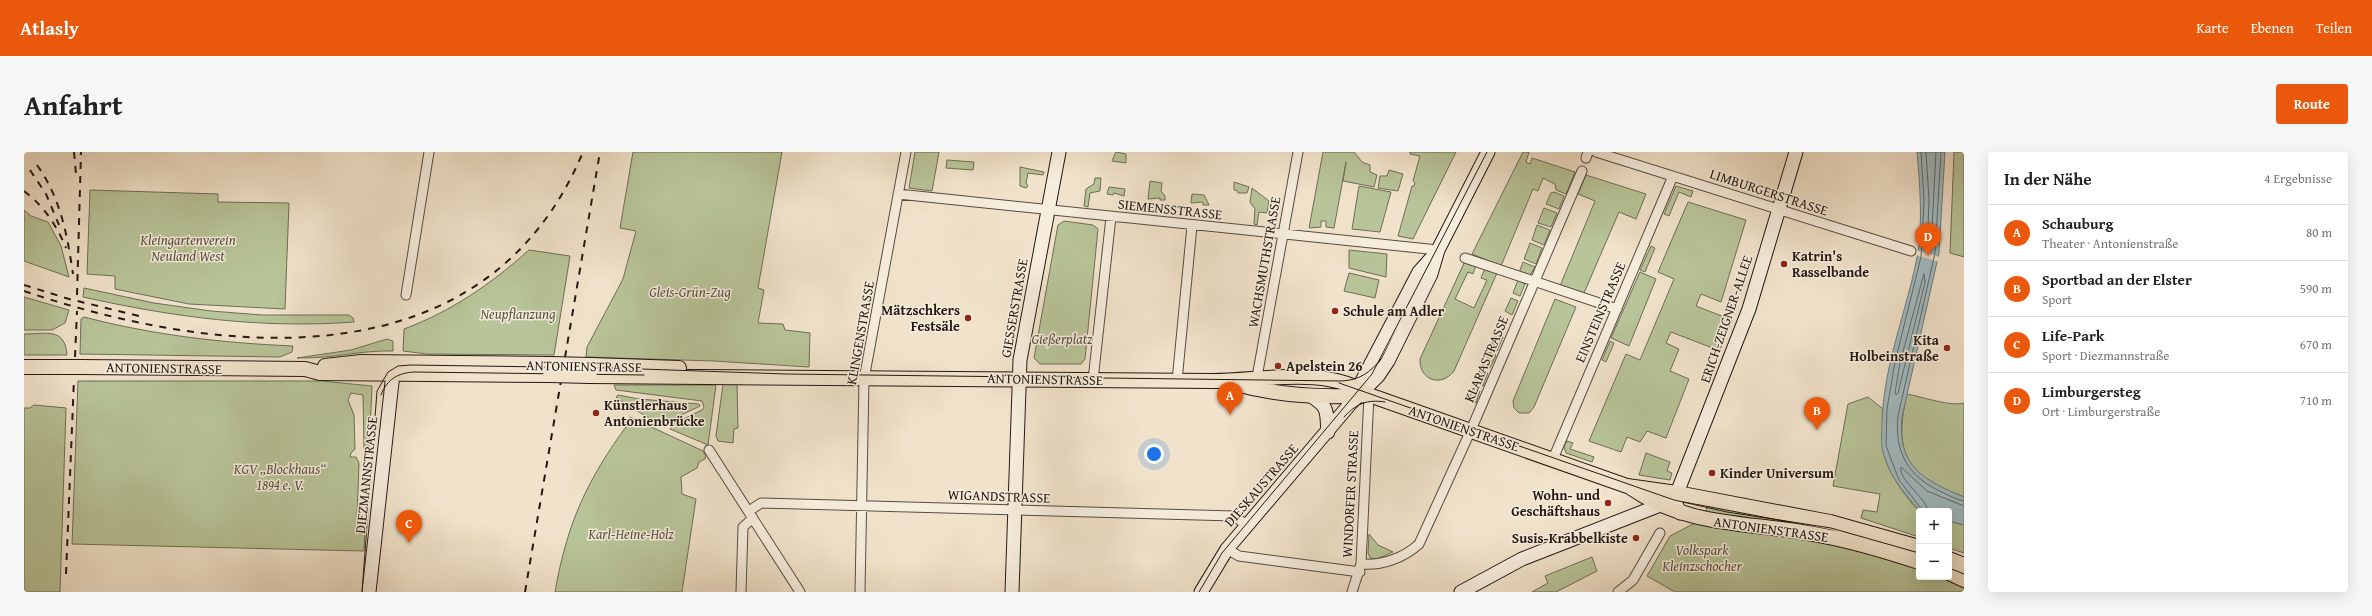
<!DOCTYPE html>
<html lang="de">
<head>
<meta charset="utf-8">
<style>
	:root { --surface:#fff; --page:#f6f6f6; --text:#222; --muted:#767676; --line:#e0e0e0; --accent:#ea580c }
	body { margin:0; font-family:"Gentium Book Plus",serif; background:var(--page); color:var(--text) }
	.controls { position:absolute; right:12px; bottom:12px; display:grid; overflow:hidden; border-radius:4px; box-shadow:0 4px 16px #0002 }
	.controls button { width:36px; height:36px; display:grid; place-items:center; padding:0; border:0; border-bottom:1px solid var(--line); background:var(--surface); color:var(--text); font:20px sans-serif }
	.you { position:absolute; left:1130px; top:302px; width:14px; height:14px; margin:-10px; border:3px solid #fff; border-radius:50%; background:#1a73e8; box-shadow:0 0 0 6px #1a73e833 }
	.badge { display:grid; place-items:center; width:26px; height:26px; border-radius:50%; background:var(--accent); color:#fff; font-size:13px; font-weight:700 }
	.pin { position:absolute; translate:-50% -33px; filter:drop-shadow(0 1px 2px #0008) }
	.pin::after { content:''; position:absolute; top:21px; width:14px; height:12px; background:inherit; clip-path:polygon(0 0,100% 0,50% 100%) }
	.list { margin:0; padding:0; list-style:none }
	h2 { display:flex; justify-content:space-between; align-items:center; height:52px; margin:0; padding:0 16px; font-size:17px }
	h2 small { font-size:13px; font-weight:400; color:var(--muted) }
	.list li { display:grid; grid-template-columns:26px 1fr auto; gap:12px; align-items:center; box-sizing:border-box; height:56px; padding:0 16px; border-top:1px solid var(--line) }
	.list b { display:block; font-size:15px; white-space:nowrap }
	.list p { margin:0; font-size:13px; white-space:nowrap; color:var(--muted) }
	.list em { font-size:13px; font-style:normal; color:var(--muted) }
	.map { position:relative; flex:none; width:1940px; height:440px; overflow:hidden; border-radius:4px }
	header { display:flex; align-items:center; gap:24px; box-sizing:border-box; height:56px; padding:0 20px; background:var(--accent); color:#fff }
	header strong { font-size:19px }
	nav { display:flex; gap:22px; margin-inline-start:auto; font-size:14px }
	.intro { display:flex; align-items:center; justify-content:space-between; box-sizing:border-box; height:96px; padding:0 24px }
	h1 { margin:0; font-size:28px }
	.button { padding:10px 18px; border-radius:4px; background:var(--accent); color:#fff; font-size:14px; font-weight:700 }
	main { display:flex; gap:24px; padding:0 24px }
	aside { flex:1; background:var(--surface); border-radius:4px; box-shadow:0 4px 16px #0002 }
	.map>svg:first-child { display:block }
	.green { fill:#b8c499; stroke:#6e6e56 }
	.water { fill:#a1bbc3; stroke:#6f7a7c }
	.pier { fill:#f1e3cb }
	.lines { fill:none; stroke-linecap:round; stroke-linejoin:round }
	.shore { stroke:#626a6a; stroke-width:1 }
	.street-casing { stroke:#574b40; stroke-width:11 }
	.secondary-casing { stroke:#241812; stroke-width:15 }
	.primary-casing { stroke:#241812; stroke-width:16 }
	.street { stroke:#f6eddd; stroke-width:9 }
	.secondary { stroke:#f6eddd; stroke-width:13 }
	.primary { stroke:#f1e3cb; stroke-width:14 }
	.tram { stroke:#241812; stroke-width:1 }
	.rail { stroke:#241812; stroke-width:2; stroke-dasharray:7 7; stroke-linecap:butt }
	.primary-bridge-casing { stroke:#241812; stroke-width:16; stroke-linecap:butt }
	.primary-bridge { stroke:#f1e3cb; stroke-width:14 }
	.poi-dot { fill:#8f2418; stroke:#f6eddd; stroke-width:1.5 }
	.labels { text-anchor:middle; stroke-width:3; stroke-linejoin:round; paint-order:stroke }
	.street-label { font-size:14px; fill:#241812; stroke:#f6eddd }
	.park-label { font-size:14px; font-style:italic; fill:#585441; stroke:#f6eddd }
	.poi-label { font-size:14px; font-weight:bold; fill:#241812; stroke:#f6eddd; text-anchor:start }
</style>
</head>
<body>
<header>
<strong>Atlasly</strong>
<nav><a>Karte</a><a>Ebenen</a><a>Teilen</a></nav>
</header>
<div class="intro"><h1>Anfahrt</h1><a class="button">Route</a></div>
<main>
<div class="map">
<svg width="1940" height="440" viewBox="0 0 1940 440">
	<rect width="100%" height="100%" fill="#f1e3cb"/>
	<filter id="stains"><feTurbulence type="fractalNoise" baseFrequency=".005" numOctaves="4"/><feColorMatrix values="0 0 0 0 .2 0 0 0 0 .09 0 0 0 0 .02 0 0 0 .5 -.17"/></filter>
	<radialGradient id="worn" r=".72"><stop offset=".6" stop-color="#630" stop-opacity="0"/><stop offset="1" stop-color="#630" stop-opacity=".3"/></radialGradient>
	<path class="green" d="M609,0H758L734,136L740,138L734,171L759,172L761,178L786,181L785,215L690,209L562,205L563,195L599,127L612,79L596,76Z
		M891,0H915L908,39L885,36Z
		M1092,0L1102,2V11L1088,9Z
		M1299,0H1330L1338,10L1346,13V20L1353,23L1350,35L1319,29L1322,10L1310,76L1302,75V69H1297V75L1285,76Z
		M1386,0H1432L1389,87L1374,84L1388,34H1390L1391,31L1389,29L1396,4L1386,2Z
		M1499,0H1505L1502,10L1506,12L1508,6L1551,20L1542,42L1532,38L1531,32L1519,26L1514,39L1509,37L1477,114L1448,102Z
		M1930,0H1940V105L1926,101Z
		M923,8L950,10L949,18L922,16Z
		M996,15L1020,20L1019,23L1004,21L1002,31L1004,34L1002,36L996,34Z
		M1365,18L1379,22L1374,39L1354,36L1356,24H1363Z
		M1562,23L1622,42L1612,67L1595,60L1560,141L1536,134L1571,49L1554,42Z
		M1071,26H1077L1076,39L1066,41L1064,55L1060,54L1062,37L1070,32Z
		M1126,29L1138,31L1137,39L1141,44V48H1136V46L1124,47Z
		M1210,30L1225,35L1223,41H1214V39L1210,38Z
		M1335,34L1367,40L1356,80L1328,77Z
		M1652,34L1669,39L1667,45L1655,40L1645,64L1640,62Z
		M1085,35L1101,37L1100,44L1090,41L1089,43L1083,42Z
		M1228,36L1245,49L1243,61L1235,60L1233,73L1230,72L1231,57L1226,50Z
		M66,38L194,42V50L265,51L261,157L165,152L91,137V124L63,122Z
		M1530,40L1540,44L1535,57L1522,52L1527,41Z
		M1168,42L1180,43L1185,53H1179V50L1167,51Z
		M1664,50L1722,68L1697,150L1677,142L1672,154L1708,168L1693,205L1689,203L1691,197L1647,180L1642,191L1655,197L1646,219L1665,227L1642,286L1623,279L1616,290L1603,285L1597,300L1565,289L1602,202L1616,208L1650,127L1634,120Z
		M1520,56L1533,61L1527,75L1514,71Z
		M0,58L7,64L24,70L37,94L45,125L0,109Z
		M1040,69L1069,73L1074,77L1061,207L1057,212H1016L1010,206L1034,73Z
		M1513,73L1526,78L1520,93L1508,88Z
		M1506,91L1518,96L1512,112L1500,107Z
		M1627,94L1631,96L1621,120L1616,118Z
		M505,98L546,104L530,203L403,202L379,199L380,177C428,159 467,132 505,98Z
		M1325,98L1363,102L1362,125L1325,116Z
		M1441,109L1452,113L1449,122L1444,120L1431,147L1450,156L1463,128L1457,126L1461,116L1473,121L1430,219C1417,236 1395,228 1396,207Z
		M1499,110L1511,115L1506,123L1495,121Z
		M1616,120L1632,127L1605,194L1587,186Z
		M1325,121L1355,128L1351,146L1320,139Z
		M1494,128L1501,132L1496,144L1489,141Z
		M60,136L130,151L187,159L238,163H325L329,166L330,170C237,177 149,165 59,145Z
		M0,145L45,158L41,171L28,178H0Z
		M1487,146L1494,149L1488,163L1481,159Z
		M1531,147L1552,155L1510,255L1505,261H1495L1490,256L1489,249Z
		M60,165C129,183 198,191 269,194L268,200L256,205L56,202L57,167Z
		M1472,181L1479,185L1473,199L1466,196Z
		M0,182C22,182 41,175 43,203H0Z
		M363,187L369,189V199C337,198 306,207 273,206L327,198Z
		M1586,189L1590,191L1582,210L1578,208Z
		M1464,200L1472,203L1466,216L1458,213Z
		M1456,218L1464,221L1459,234L1451,231Z
		M54,229H298L348,234L345,299L340,297L339,243L327,241L324,248L330,263L331,297L327,301L326,305H332L335,311L333,367L341,376L340,399L48,392Z
		M699,232H713L714,276L710,277L709,291L694,289L692,284Z
		M590,233H692L684,293L646,277L651,271L678,258L680,255L678,249L592,238Z
		M1449,236L1456,239L1452,251L1444,248Z
		M1883,242C1899,245 1927,255 1940,251V345C1930,341 1919,337 1909,332C1872,312 1875,277 1883,242Z
		M594,243L615,247L675,252L676,254L649,267L642,275L606,255L592,245Z
		M1844,245L1859,257C1858,293 1857,310 1880,341C1885,347 1890,356 1897,359H1895V385L1837,366L1839,358L1853,360L1856,342L1809,334L1824,252Z
		M10,253L42,256L36,440H0V256H6Z
		M606,265L679,299L682,304L681,307L675,310L673,316L657,325L658,342L672,347L658,440H531C543,371 563,328 604,272Z
		M1543,289L1549,291L1546,297L1570,305L1568,310L1542,301L1540,295Z
		M1622,301L1646,310L1643,319L1648,321L1646,328L1615,323Z
		M1683,354L1768,367L1895,399V407L1681,364Z
		M1925,369L1940,373V401L1925,396Z
		M1671,371L1784,386L1895,415V425H1921L1940,433V440H1651L1623,424L1646,384Z
		M1345,382L1354,393L1369,400L1353,407L1346,406L1344,401Z
		M1568,405L1573,419L1532,440H1508L1524,431L1521,424Z"/>
	<path class="water" d="M1893,0H1921L1915,101L1878,265C1873,314 1899,328 1940,345V373L1925,369V359L1895,358C1879,340 1863,321 1858,296C1857,289 1858,280 1858,272C1859,215 1882,161 1893,106C1899,74 1896,33 1893,0Z"/>
	<path class="pier" d="M1892,98L1916,105L1915,110L1892,103Z"/>
	<g class="lines">
		<path class="shore" d="M1897,0L1900,49L1897,105L1871,210L1863,257L1862,294L1875,328L1899,359
			M1902,0L1905,48L1904,76L1906,78L1908,76L1912,0
			M1917,0L1911,101L1874,264C1870,301 1885,326 1920,341C1926,344 1933,348 1940,349
			M1900,122L1901,130L1874,241L1872,243L1871,241L1876,211Z
			M1904,359C1902,345 1874,328 1877,315L1903,339L1940,354"/>
		<g class="street-casing">
			<path id="street" d="M1572,0L1887,99
				M1562,6L1564,0
				M874,42L1414,98
				M1441,106L1593,157
				M382,143L405,0
				M1233,225L1274,0
				M1069,228L1087,65
				M1153,229L1168,74
				M685,298L776,440
				M1529,307L1649,24
				M725,359L737,351L1210,364L1224,374
				M1203,397L1215,404L1336,420
				M1337,412C1357,414 1380,406 1395,392L1447,278L1558,19
				M717,440L719,375L729,366
				M836,440L840,227L882,0
				M1328,440L1337,412L1345,243
				M1594,440L1609,428L1636,381"/>
		</g>
		<g class="secondary-casing">
			<path id="secondary" d="M1287,244C1306,256 1302,260 1304,280
				M1329,246L1395,120L1411,102
				M1656,361L1652,352L1653,341L1725,157L1772,0
				M345,440L370,212
				M988,440L996,208L1035,0
				M1177,440L1203,397L1327,251L1354,224L1364,209L1407,122L1414,98L1464,0
				M1437,440L1498,407L1644,350"/>
		</g>
		<g class="primary-casing">
			<path id="primary" d="M567,213L655,216
				M301,214L337,210L527,212
				M0,215H41
				M56,215L281,217L296,221L526,223
				M566,224L1189,229C1237,229 1303,213 1345,243L1603,334L1653,341L1806,370L1895,395
				M1209,231C1253,244 1299,246 1345,243
				M1607,336C1662,374 1721,370 1784,381C1821,387 1859,398 1895,410
				M1925,407L1940,413
				M1925,421L1940,428"/>
		</g>
		<use href="#street" class="street"/>
		<use href="#secondary" class="secondary"/>
		<use href="#primary" class="primary"/>
		<path class="tram" d="M1315,231L1650,348L1703,360L1807,376L1895,401
			M357,243C363,227 374,221 390,220L620,223
			M1320,265C1332,252 1343,247 1361,250
			M1925,416L1940,422
			M338,440L353,239L364,220L374,214L387,213L588,216L762,222L1318,229C1335,228 1346,221 1357,207
			M1175,440L1198,401L1348,222L1463,0"/>
		<path class="rail" d="M50,0L52,22
			M13,13C37,47 43,82 49,122
			M6,18L22,42L35,73
			M0,39C20,54 33,74 42,96
			M0,133L45,147L115,164
			M0,139C198,206 462,232 559,0
			M53,143L57,0
			M51,205L53,159
			M42,422L50,227
			M501,440L576,0"/>
		<g class="primary-bridge-casing">
			<path id="primary-bridge" d="M527,212L567,213
				M41,215H56
				M526,223L566,224"/>
		</g>
		<use href="#primary-bridge" class="primary-bridge"/>
	</g>
	<g class="poi-dot">
		<circle cx="1760" cy="112" r="4"/>
		<circle cx="1311" cy="159" r="4"/>
		<circle cx="944" cy="166" r="4"/>
		<circle cx="1923" cy="196" r="4"/>
		<circle cx="1254" cy="214" r="4"/>
		<circle cx="572" cy="261" r="4"/>
		<circle cx="1688" cy="321" r="4"/>
		<circle cx="1584" cy="351" r="4"/>
		<circle cx="1612" cy="386" r="4"/>
	</g>
	<g class="labels">
		<g class="street-label">
			<text transform="translate(1745 40) rotate(18)" y="5">LIMBURGERSTRASSE</text>
			<text transform="translate(1146 57) rotate(6)" y="5">SIEMENSSTRASSE</text>
			<text transform="translate(1240 110) rotate(-80)" y="5">WACHSMUTHSTRASSE</text>
			<text transform="translate(990 156) rotate(-80)" y="5">GIESSERSTRASSE</text>
			<text transform="translate(1576 160) rotate(-67)" y="5">EINSTEINSTRASSE</text>
			<text transform="translate(1702 167) rotate(-71)" y="5">ERICH-ZEIGNER-ALLEE</text>
			<text transform="translate(836 181) rotate(-80)" y="5">KLINGENSTRASSE</text>
			<text transform="translate(1462 207) rotate(-67)" y="5">KLARASTRASSE</text>
			<text transform="translate(560 214) rotate(1)" y="5">ANTONIENSTRASSE</text>
			<text transform="translate(140 216) rotate(1)" y="5">ANTONIENSTRASSE</text>
			<text transform="translate(1021 227) rotate(1)" y="5">ANTONIENSTRASSE</text>
			<text transform="translate(1440 276) rotate(19)" y="5">ANTONIENSTRASSE</text>
			<text transform="translate(342 323) rotate(-84)" y="5">DIEZMANNSTRASSE</text>
			<text transform="translate(1237 333) rotate(-49)" y="5">DIESKAUSTRASSE</text>
			<text transform="translate(1326 342) rotate(-87)" y="5">WINDORFER STRASSE</text>
			<text transform="translate(975 344) rotate(2)" y="5">WIGANDSTRASSE</text>
			<text transform="translate(1747 377) rotate(8)" y="5">ANTONIENSTRASSE</text>
		</g>
		<g class="park-label">
			<text x="164" y="93">Kleingartenverein<tspan x="164" dy="16">Neuland West</tspan></text>
			<text x="666" y="145">Gleis-Grün-Zug</text>
			<text x="494" y="167">Neupflanzung</text>
			<text x="1038" y="192">Gießerplatz</text>
			<text x="256" y="322">KGV „Blockhaus“<tspan x="256" dy="16">1894 e. V.</tspan></text>
			<text x="607" y="387">Karl-Heine-Holz</text>
			<text x="1678" y="403">Volkspark<tspan x="1678" dy="16">Kleinzschocher</tspan></text>
		</g>
		<g class="poi-label">
			<text x="1768" y="109">Katrin's<tspan x="1768" dy="16">Rasselbande</tspan></text>
			<text x="936" y="163" text-anchor="end">Mätzschkers<tspan x="936" dy="16">Festsäle</tspan></text>
			<text x="1319" y="164">Schule am Adler</text>
			<text x="1915" y="193" text-anchor="end">Kita<tspan x="1915" dy="16">Holbeinstraße</tspan></text>
			<text x="1262" y="219">Apelstein 26</text>
			<text x="580" y="258">Künstlerhaus<tspan x="580" dy="16">Antonienbrücke</tspan></text>
			<text x="1696" y="326">Kinder Universum</text>
			<text x="1576" y="348" text-anchor="end">Wohn- und<tspan x="1576" dy="16">Geschäftshaus</tspan></text>
			<text x="1604" y="391" text-anchor="end">Susis-Krabbelkiste</text>
		</g>
	</g>
	<rect width="100%" height="100%" filter="url(#stains)"/>
	<rect width="100%" height="100%" fill="url(#worn)"/>
</svg>
<div class="controls">
<button>+</button>
<button>−</button>
</div>
<div class="you"></div>
<div class="pin badge" style="left:1206px;top:263px">A</div>
<div class="pin badge" style="left:1793px;top:278px">B</div>
<div class="pin badge" style="left:385px;top:391px">C</div>
<div class="pin badge" style="left:1904px;top:104px">D</div>
</div>
<aside>
<h2>In der Nähe<small>4 Ergebnisse</small></h2>
<ul class="list">
<li><span class="badge">A</span><div><b>Schauburg</b><p>Theater · Antonienstraße</p></div><em>80 m</em></li>
<li><span class="badge">B</span><div><b>Sportbad an der Elster</b><p>Sport</p></div><em>590 m</em></li>
<li><span class="badge">C</span><div><b>Life-Park</b><p>Sport · Diezmannstraße</p></div><em>670 m</em></li>
<li><span class="badge">D</span><div><b>Limburgersteg</b><p>Ort · Limburgerstraße</p></div><em>710 m</em></li>
</ul>
</aside>
</main>
</body>
</html>
